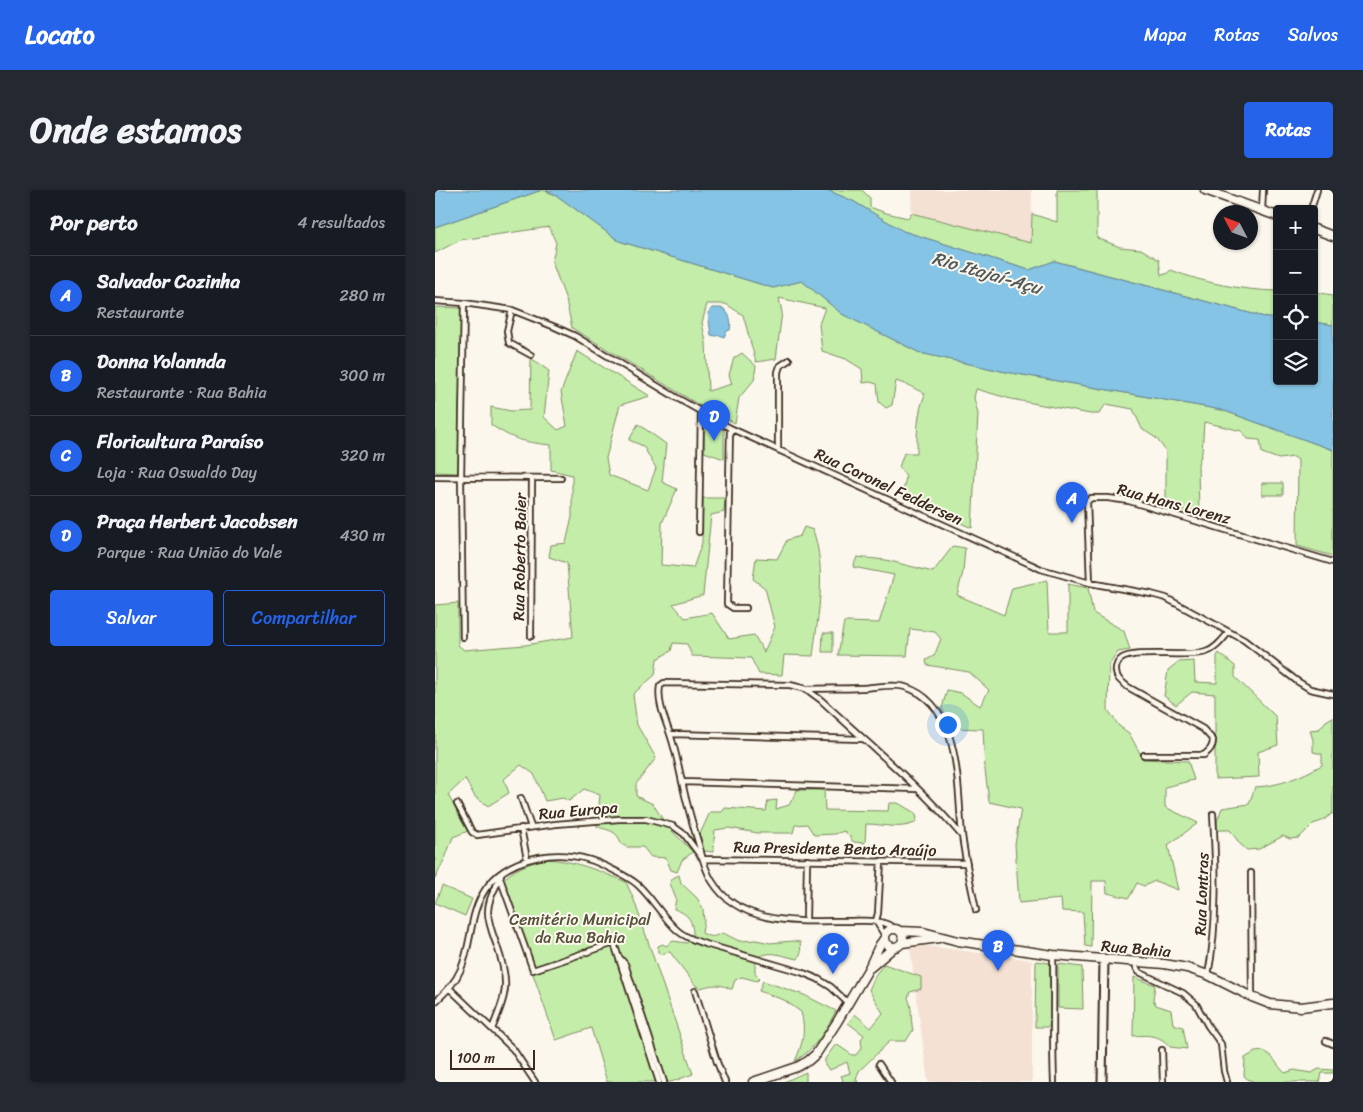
<!DOCTYPE html>
<html lang="pt">
<head>
<meta charset="utf-8">
<style>
	:root { --surface:#171b24; --page:#242831; --text:#f1f3f6; --muted:#9ea1a6; --line:#363941; --accent:#2563eb }
	body { margin:0; font-family:Sriracha,sans-serif; background:var(--page); color:var(--text) }
	.controls { position:absolute; right:15px; top:15px; display:grid; overflow:hidden; border-radius:5px; box-shadow:0 1px 4px #0004 }
	.controls button { width:45px; height:45px; display:grid; place-items:center; padding:0; border:0; border-bottom:1px solid var(--line); background:var(--surface); color:var(--text); font:25px sans-serif }
	.compass { position:absolute; left:778px; top:15px; width:45px; height:45px; border-radius:50%; background:var(--surface); box-shadow:0 1px 4px #0004; rotate:311deg }
	.scale { position:absolute; left:15px; bottom:12px; width:85px; box-sizing:border-box; padding-left:5px; border:2px solid #3b2a1e; border-top:0; font-size:14px; line-height:18px; white-space:nowrap; color:#3b2a1e; -webkit-text-stroke:4px #fbf7ec; paint-order:stroke }
	.you { position:absolute; left:512px; top:534px; width:18px; height:18px; margin:-12px; border:4px solid #fff; border-radius:50%; background:#1a73e8; box-shadow:0 0 0 8px #1a73e833 }
	.badge { display:grid; place-items:center; width:32px; height:32px; border-radius:50%; background:var(--accent); color:#fff; font-size:16px; font-weight:700 }
	.pin { position:absolute; translate:-50% -41px; filter:drop-shadow(0 1px 2px #0008) }
	.pin::after { content:''; position:absolute; top:26px; width:18px; height:15px; background:inherit; clip-path:polygon(0 0,100% 0,50% 100%) }
	.list { margin:0; padding:0; list-style:none }
	h2 { display:flex; justify-content:space-between; align-items:center; height:65px; margin:0; padding:0 20px; font-size:21px }
	h2 small { font-size:16px; font-weight:400; color:var(--muted) }
	.list li { display:grid; grid-template-columns:32px 1fr auto; gap:15px; align-items:center; box-sizing:border-box; height:80px; padding:0 20px; border-top:1px solid var(--line) }
	.list b { display:block; font-size:19px; white-space:nowrap }
	.list p { margin:0; font-size:16px; white-space:nowrap; color:var(--muted) }
	.list em { font-size:16px; font-style:normal; color:var(--muted) }
	.actions { display:flex; gap:10px; padding:15px 20px }
	.actions a { flex:1; padding:11px 0; border:1px solid var(--accent); border-radius:5px; text-align:center; font-size:18px; color:var(--accent) }
	.actions .main { background:var(--accent); color:#fff }
	.icon { flex:none; width:28px; height:28px; fill:none; stroke:currentColor; stroke-width:2; stroke-linecap:round; stroke-linejoin:round }
	.map { position:relative; flex:none; width:898px; height:892px; overflow:hidden; border-radius:5px }
	header { display:flex; align-items:center; gap:30px; box-sizing:border-box; height:70px; padding:0 25px; background:var(--accent); color:#fff }
	header strong { font-size:24px }
	nav { display:flex; gap:28px; margin-inline-start:auto; font-size:18px }
	.intro { display:flex; align-items:center; justify-content:space-between; box-sizing:border-box; height:120px; padding:0 30px }
	h1 { margin:0; font-size:35px }
	.button { padding:12px 22px; border-radius:5px; background:var(--accent); color:#fff; font-size:18px; font-weight:700 }
	main { display:flex; gap:30px; padding:0 30px }
	aside { flex:1; background:var(--surface); border-radius:5px; box-shadow:0 1px 4px #0004 }
	.map>svg:first-child { display:block }
	.built { fill:#f4e1d3 }
	.green { fill:#c3eda9; stroke:#7f8c64 }
	.water { fill:#85c4e5; stroke:#678695 }
	.lines { fill:none; stroke-linecap:round; stroke-linejoin:round }
	.street-casing { stroke:#3b2a1e; stroke-width:8 }
	.secondary-casing { stroke:#3b2a1e; stroke-width:11 }
	.primary-casing { stroke:#3b2a1e; stroke-width:11 }
	.street { stroke:#fbf7ec; stroke-width:4.5 }
	.secondary { stroke:#fbf7ec; stroke-width:7 }
	.primary { stroke:#fbf7ec; stroke-width:8 }
	.labels { text-anchor:middle; stroke-width:4; stroke-linejoin:round; paint-order:stroke }
	.street-label { font-size:16px; fill:#3b2a1e; stroke:#fbf7ec }
	.park-label { font-size:16px; fill:#56513a; stroke:#fbf7ec }
	.water-label { font-size:18px; font-style:italic; fill:#51585a; stroke:#fbf7ec }
</style>
</head>
<body>
<header>
<strong>Locato</strong>
<nav><a>Mapa</a><a>Rotas</a><a>Salvos</a></nav>
</header>
<div class="intro"><h1>Onde estamos</h1><a class="button">Rotas</a></div>
<main>
<aside>
<h2>Por perto<small>4 resultados</small></h2>
<ul class="list">
<li><span class="badge">A</span><div><b>Salvador Cozinha</b><p>Restaurante</p></div><em>280 m</em></li>
<li><span class="badge">B</span><div><b>Donna Yolannda</b><p>Restaurante · Rua Bahia</p></div><em>300 m</em></li>
<li><span class="badge">C</span><div><b>Floricultura Paraíso</b><p>Loja · Rua Oswaldo Day</p></div><em>320 m</em></li>
<li><span class="badge">D</span><div><b>Praça Herbert Jacobsen</b><p>Parque · Rua União do Vale</p></div><em>430 m</em></li>
</ul>
<div class="actions"><a class="main">Salvar</a><a>Compartilhar</a></div>
</aside>
<div class="map">
<svg width="898" height="892" viewBox="0 0 898 892">
	<rect width="100%" height="100%" fill="#fbf7ec"/>
	<filter id="ink" filterUnits="userSpaceOnUse"><feTurbulence type="fractalNoise" baseFrequency=".02" numOctaves="2"/><feDisplacementMap in="SourceGraphic" scale="10" xChannelSelector="R" yChannelSelector="G"/><feConvolveMatrix kernelMatrix="1 2 1 2 8 2 1 2 1" color-interpolation-filters="sRGB"/></filter>
	<g filter="url(#ink)">
		<path class="built" d="M477,0H597L596,53L476,23Z
			M493,756L597,770V892H493L475,758Z"/>
		<path class="green" d="M107,0L121,5L184,51L338,98L367,91L407,124L485,163L571,182L787,220L898,260V366L862,356L863,270L859,267L844,269L827,263L825,250L813,249L807,241L769,232L767,263L763,274L764,325L731,315V261L721,248L707,239L698,219L671,214L664,224H655L576,209L541,199L539,208L543,224L537,338L467,307L471,287L464,277L469,263H482C482,242 482,224 490,204L475,196L461,191L457,215L451,218L444,212L442,194L435,192L428,193L427,179L411,169L387,161L384,134L390,118L344,108L347,122L341,169L321,172L308,125L291,114H272L267,133L271,152L273,201L297,194L294,185L299,168L307,163L321,176L319,190L304,208L300,233L264,215L137,138L131,110L117,72L121,53L114,37L25,50L0,63V37Z
			M392,0H427L435,8V17L451,23L473,28L476,23L596,53L597,24L622,32V0H662V48L685,57L706,59L724,70L726,85L731,84L736,80C769,93 806,100 842,101V129L833,128L620,71L594,80L468,41L418,11Z
			M879,102L898,105V135L879,132Z
			M0,117L26,118L23,283L0,282Z
			M142,161L215,206L185,215L171,268L174,285L213,300L221,278L208,256L194,250L203,234L231,254L227,292L242,299L227,333L226,375L258,378L267,353L268,308H290L289,322L276,325L268,405L238,414L250,428L277,423L294,449L319,445L329,462L340,437L330,398L318,389L321,368L342,369L352,350L365,346L369,337L378,340C392,382 383,424 378,466L349,465L347,485L324,484L316,468L257,466L252,454L238,453L236,461L222,469L220,485L198,504L202,535L221,568L201,594V606L218,614L232,636L258,662L247,670L242,682L236,680L231,668L216,667L208,657H192L186,654C183,641 174,640 162,637L165,605L149,599L134,611L128,608L110,611L99,584L86,575L69,589L74,603L53,616L40,607L30,589L13,605L33,641L18,647L11,666L0,689V415L23,413V455L29,460L90,455L138,447L132,373L114,367L116,355L131,353L137,327V285L116,280V255C88,252 79,250 56,235V217L76,221L95,220L96,168L114,181L109,227L123,240L132,236L126,202Z
			M269,231L289,240V269L269,262Z
			M827,293H848V305H827Z
			M518,356L530,358L528,382L522,405L569,425L577,398L612,390L614,442H633V394L653,398L658,423L689,441L695,460L683,462L674,475L673,520L684,536L694,543L708,569L753,571L759,590L730,597V617L763,633L733,655L743,700L720,691L709,696L702,693L694,708L672,703L671,691H657L656,757L650,756L648,722L627,721L626,709L584,713L580,654L586,619L554,612L550,580L548,539L516,538L507,518L512,500L526,503L545,516L554,500L534,482L492,475L491,470L499,466L506,449L500,442L475,439L472,466L403,465L409,432L444,433L459,385L418,377L422,367L451,370L498,382Z
			M388,443H398V462H387Z
			M784,463L800,476V487L841,527L843,555L823,562L824,587L780,589V504L757,502L741,515L729,506L733,480L743,472L759,471L760,492L782,493V466Z
			M898,527V623L887,631L878,634L864,648L855,649L848,646L824,659L812,660L805,654L795,640H782V631L787,618L814,614L820,597C845,596 865,587 887,575V564L878,562V550L875,540L884,539L891,531Z
			M362,600H389L390,620L453,621L454,613H463L480,623L482,628L480,633C463,640 449,634 431,634L430,653L418,652L414,645L409,641L400,644L379,645L372,634L360,635L358,643H323L294,638L280,640L278,662L269,661L265,644L275,622H287L290,618L331,621L333,611L342,610L341,619L354,615Z
			M109,669C139,670 165,681 191,692L199,710L258,884L236,892H172L156,838L121,850L66,692C77,679 93,674 109,669Z
			M244,685L246,693L262,708L268,719L269,731L267,743C276,748 279,747 288,743L304,751L321,750L335,753L358,751L365,752L366,762L363,769C349,767 339,760 325,766L320,775V783L325,788L322,791L307,787L300,790L297,799H295C287,793 274,795 266,798L261,796L235,762L225,764L223,762V756L228,754L231,756L238,751L252,753L258,746C258,731 254,724 239,719L241,709L235,693L238,688Z
			M7,696L37,709L30,726L0,713Z
			M601,771L615,773L616,837H600Z
			M449,774L486,787V799L475,802L473,808C478,818 475,829 478,840L471,851H455L424,881L421,889L423,892H406L408,890L406,886L415,883L412,872L395,880L390,876V869L401,854L417,865H421L427,857L426,850L429,845L413,833L420,824L436,838L448,823L434,800L441,784Z
			M623,774L647,777L648,819L623,818Z
			M699,787L720,795L718,810L721,815L736,820L738,834L748,837L752,859L735,857C725,844 712,845 698,846Z
			M328,791L369,805L401,821C390,842 380,859 360,871C368,854 371,840 366,822L349,810L324,801Z
			M828,861C839,865 841,875 850,883L859,880L876,883L884,879L898,880V883H887L885,892H820L814,890L809,886L810,868L820,862Z
			M371,882V892H349Z"/>
		<path class="water" d="M0,0H107L0,37Z
			M111,0H392L418,11L468,41L594,80L619,71L833,128L842,129V191H879V132L898,135V260L787,220L571,182L485,163L407,124L367,91L338,98L184,51L121,5Z
			M277,118H288C295,125 297,130 295,140L292,141L289,147L285,145L281,146L276,145L273,123Z"/>
		<g class="lines">
			<g class="street-casing">
				<path id="street" d="M876,19L882,0
					M827,20L828,0
					M0,111L29,113L77,120L120,137L140,146L242,208L295,238L606,379L655,393L716,404L731,408L809,450L862,491L875,499L898,504
					M77,120L72,141L74,153L96,165
					M295,238L292,414L298,418H311
					M343,259V182L345,176L354,170
					M0,287L126,288
					M264,342L266,220
					M655,393L652,312L656,308H673L694,311L898,372
					M96,446L97,288
					M28,447L26,288L29,113
					M371,499C389,498 407,499 425,498C439,498 457,493 470,497C527,514 522,598 527,645C530,670 536,695 541,720
					M236,544L428,549
					M709,565H769C775,560 778,557 778,550L768,539L693,497C687,492 680,488 681,479C681,476 683,471 686,469C699,459 751,468 771,462C781,459 788,449 794,442
					M247,592L482,599
					M86,608L96,637
					M22,614L37,642L42,645L121,634L184,629H211L238,636L249,644L267,668
					M86,638L92,669
					M268,669L532,673
					M816,683L817,807
					M65,688L98,780L179,753L224,892
					M371,731L372,670
					M441,731L443,723L446,671
					M441,731L450,746
					M460,739C447,728 429,731 413,731C367,731 305,737 277,691C270,680 267,667 264,655C258,635 252,616 248,596C244,579 241,561 235,544C230,529 222,512 225,496L229,493L355,495L371,499L386,510C433,554 485,596 527,646
					M618,765C619,807 617,850 619,892
					M184,767L190,774L229,892
					M701,772V777L704,782L748,803L761,814L773,836L786,854L789,881L792,892
					M773,785C783,734 781,676 778,624
					M14,798L78,859L100,892
					M260,801L282,872L290,892
					M0,812C11,802 20,793 26,779C32,765 34,750 37,735C44,696 65,675 104,667C126,663 150,666 170,676C182,682 194,687 203,695C218,709 228,728 243,741C250,747 259,750 267,753L366,782L383,789L396,797L413,813
					M57,839C72,802 75,794 62,756C58,745 53,733 53,722C53,708 61,698 66,685
					M891,851L898,854
					M727,860L728,892
					M444,874L456,892"/>
			</g>
			<g class="secondary-casing">
				<path id="secondary" d="M667,892L669,769"/>
			</g>
			<g class="primary-casing">
				<path id="primary" d="M770,0L842,26
					M879,39L898,46
					M450 748a9 9 0 1 1 18 0a9 9 0 1 1-18 0Z
					M465,741L488,742L523,751L618,765L729,774L752,778L773,785L817,807L835,814L866,817L898,813
					M467,753L504,748
					M436,777L458,758
					M318,892L362,877L373,871L381,864L402,832L434,778L444,756L449,749"/>
			</g>
			<use href="#street" class="street"/>
			<use href="#secondary" class="secondary"/>
			<use href="#primary" class="primary"/>
		</g>
	</g>
	<g class="labels">
		<g class="street-label">
			<text transform="translate(454 296) rotate(25)" y="6">Rua Coronel Feddersen</text>
			<text transform="translate(739 313) rotate(15)" y="6">Rua Hans Lorenz</text>
			<text transform="translate(84 367) rotate(-89)" y="6">Rua Roberto Baier</text>
			<text transform="translate(143 620) rotate(-5)" y="6">Rua Europa</text>
			<text transform="translate(400 658) rotate(1)" y="6">Rua Presidente Bento Araújo</text>
			<text transform="translate(766 704) rotate(-88)" y="6">Rua Lontras</text>
			<text transform="translate(701 758) rotate(5)" y="6">Rua Bahia</text>
		</g>
		<g class="park-label">
			<text x="145" y="735">Cemitério Municipal<tspan x="145" dy="18">da Rua Bahia</tspan></text>
		</g>
		<g class="water-label">
			<text transform="translate(552 83) rotate(16)" y="6">Rio Itajaí-Açu</text>
		</g>
	</g>
</svg>
<div class="controls">
<button>+</button>
<button>−</button>
<button><svg class="icon" aria-label="locate" viewBox="0 0 24 24"><circle cx="12" cy="12" r="6"/><path d="M12 2v4M12 18v4M2 12h4M18 12h4"/></svg></button>
<button><svg class="icon" aria-label="layers" viewBox="0 0 24 24"><path d="M12 4l9 5-9 5-9-5zM3 14l9 5 9-5"/></svg></button>
</div>
<svg class="compass" viewBox="-18 -18 36 36"><path d="M0-13l5 13h-10z" fill="#e53935"/><path d="M0 13l5-13h-10z" fill="#9ea1a6"/></svg>
<div class="scale">100 m</div>
<div class="you"></div>
<div class="pin badge" style="left:637px;top:333px">A</div>
<div class="pin badge" style="left:563px;top:781px">B</div>
<div class="pin badge" style="left:398px;top:784px">C</div>
<div class="pin badge" style="left:279px;top:251px">D</div>
</div>
</main>
</body>
</html>
